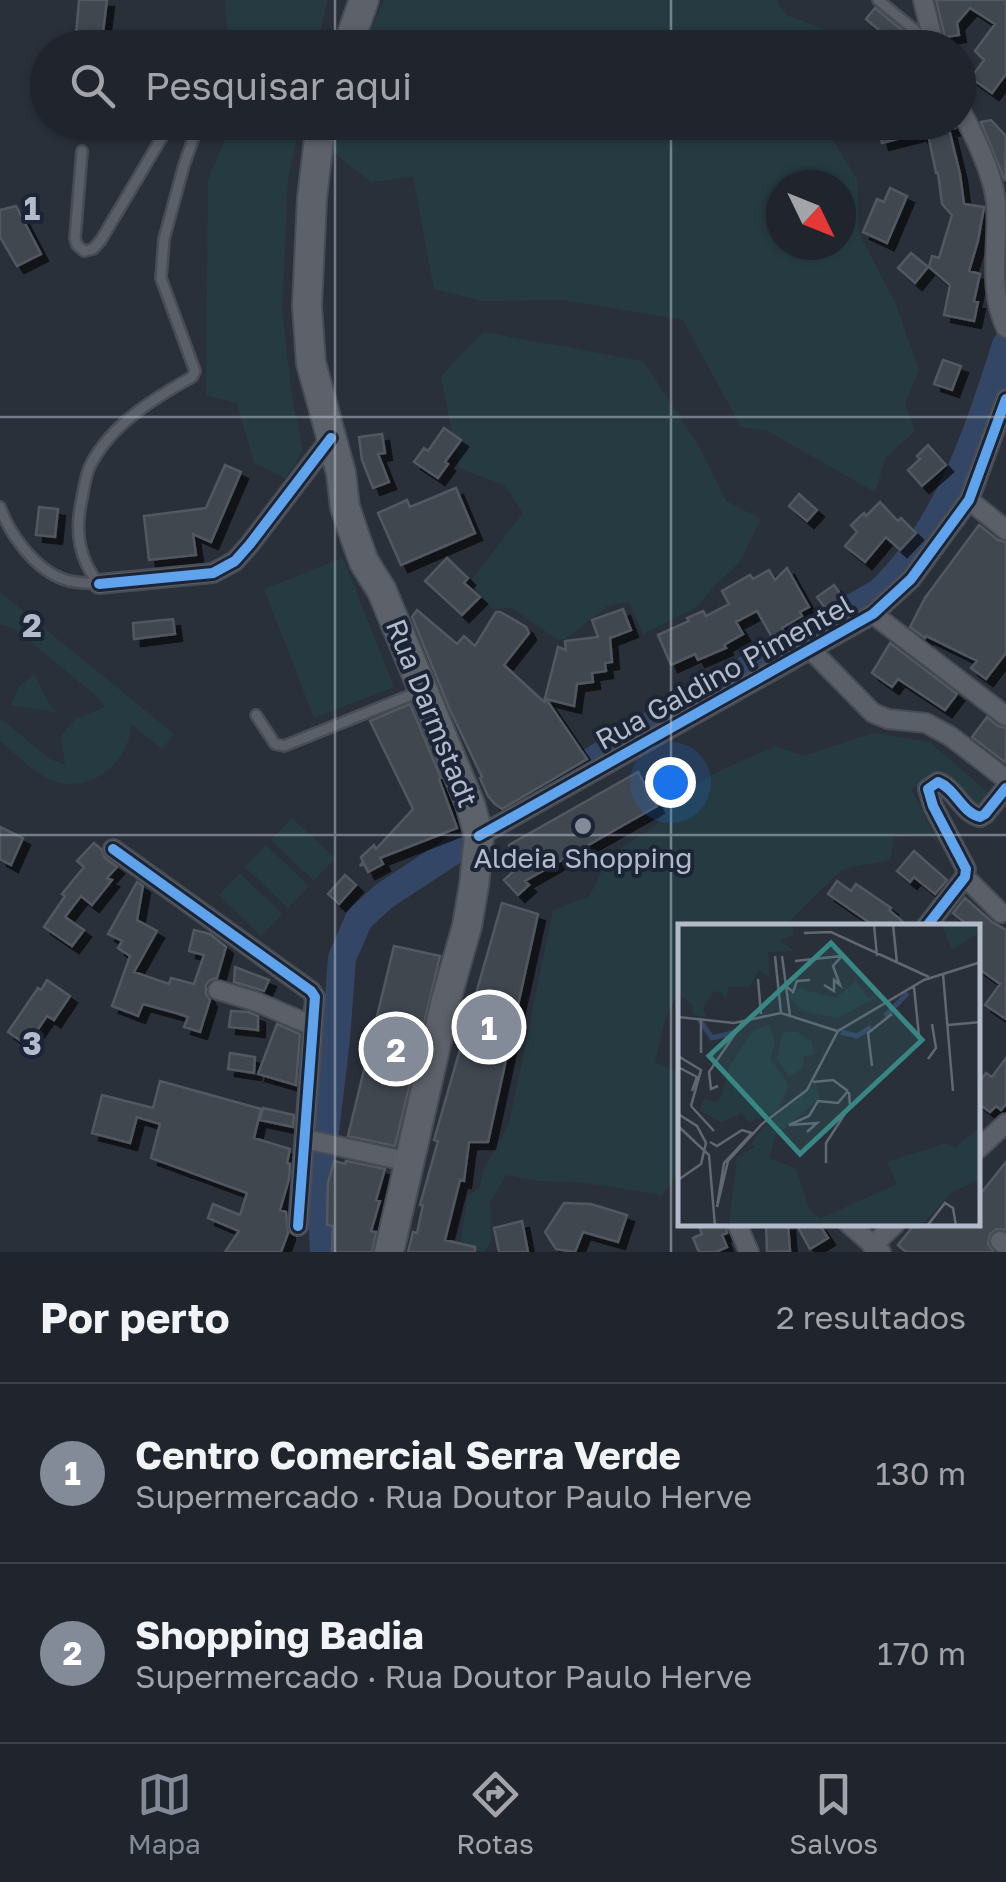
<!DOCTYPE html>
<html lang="pt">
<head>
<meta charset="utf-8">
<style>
	:root { --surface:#20242c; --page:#2d3038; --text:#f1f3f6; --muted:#a2a4a9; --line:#3d4148; --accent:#838a98 }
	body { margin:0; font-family:"Golos Text",sans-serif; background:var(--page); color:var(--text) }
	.compass { position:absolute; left:766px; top:170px; width:90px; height:90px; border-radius:50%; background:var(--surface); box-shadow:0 2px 8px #0004; rotate:133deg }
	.you { position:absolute; left:670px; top:782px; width:35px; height:35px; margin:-25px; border:8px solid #fff; border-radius:50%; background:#1a73e8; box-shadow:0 0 0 15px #1a73e833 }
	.badge { display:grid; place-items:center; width:65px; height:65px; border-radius:50%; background:var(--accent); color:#fff; font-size:32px; font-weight:700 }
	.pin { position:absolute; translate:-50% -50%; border:5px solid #fff; box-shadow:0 2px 10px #0006 }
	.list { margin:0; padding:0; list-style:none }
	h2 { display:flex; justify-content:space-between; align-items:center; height:130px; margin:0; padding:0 40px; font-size:42px }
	h2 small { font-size:32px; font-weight:400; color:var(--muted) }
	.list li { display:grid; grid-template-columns:65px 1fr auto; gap:30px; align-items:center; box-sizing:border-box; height:180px; padding:0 40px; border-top:2px solid var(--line) }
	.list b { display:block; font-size:38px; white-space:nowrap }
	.list p { margin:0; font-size:32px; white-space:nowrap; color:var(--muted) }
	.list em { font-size:32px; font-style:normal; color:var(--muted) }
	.icon { flex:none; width:55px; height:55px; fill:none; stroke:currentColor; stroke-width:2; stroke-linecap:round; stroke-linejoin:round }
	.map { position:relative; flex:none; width:1006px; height:1252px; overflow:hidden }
	.search { position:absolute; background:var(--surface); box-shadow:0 2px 8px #0004; left:30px; right:30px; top:30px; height:110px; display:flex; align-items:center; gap:25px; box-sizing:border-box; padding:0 35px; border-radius:55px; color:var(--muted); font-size:38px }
	.sheet { height:490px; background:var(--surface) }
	nav { display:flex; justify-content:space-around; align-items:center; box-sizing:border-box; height:140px; border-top:2px solid var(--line); background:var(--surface); font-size:28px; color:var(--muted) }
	nav a { display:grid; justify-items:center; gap:5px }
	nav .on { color:var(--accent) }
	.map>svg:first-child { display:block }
	.green { fill:#263b41; fill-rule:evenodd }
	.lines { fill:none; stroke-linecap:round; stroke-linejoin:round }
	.river { stroke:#344665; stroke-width:28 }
	.building { fill:#414650; stroke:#525861; stroke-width:2.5; filter:url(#shadow) }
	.lane-casing { stroke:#484c54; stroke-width:14 }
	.street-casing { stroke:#484c54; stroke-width:22 }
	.primary-casing { stroke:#474d57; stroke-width:32 }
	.lane { stroke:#5a5f68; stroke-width:9 }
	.street { stroke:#5a5f68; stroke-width:18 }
	.primary { stroke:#5d6169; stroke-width:28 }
	.cycleway-casing { stroke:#1c2536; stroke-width:16 }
	.cycleway { stroke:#60a3ed; stroke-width:10 }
	.grid { fill:none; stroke:#b3bbcb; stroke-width:2.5; stroke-opacity:0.55 }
	.poi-dot { fill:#838a98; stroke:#1c2536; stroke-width:4 }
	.labels { text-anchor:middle; stroke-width:8; stroke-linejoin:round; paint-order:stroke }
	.street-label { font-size:28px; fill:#b3bbcb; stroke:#1c2536 }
	.poi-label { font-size:28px; fill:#b3bbcb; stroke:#1c2536 }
	.inset-river { fill:none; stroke:#344665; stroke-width:5 }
	.inset-road { fill:none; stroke:#616874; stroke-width:2.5 }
	.view { fill:#388785; fill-opacity:0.15; stroke:#388785; stroke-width:5 }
	.inset-edge { fill:none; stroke:#b3bbcb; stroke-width:5 }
	.grid-label { font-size:32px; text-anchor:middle; font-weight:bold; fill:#b3bbcb; stroke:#1c2536; stroke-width:8; stroke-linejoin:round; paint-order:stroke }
</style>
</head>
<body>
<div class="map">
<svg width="1006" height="1252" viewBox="0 0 1006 1252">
	<defs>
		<filter id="shadow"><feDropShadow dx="7" dy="7" stdDeviation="0" flood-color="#0009"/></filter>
	</defs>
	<rect width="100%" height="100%" fill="#2a303a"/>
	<path class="green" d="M225,0H327L317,47H229Z
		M384,0H777L786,15L837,34L843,47H363Z
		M227,123H300L288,179L282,310L292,398L303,451L285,478L254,463L237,403L206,395L208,180L227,135Z
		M339,123H830L827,131L857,179L859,234L894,300L919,370L905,403L915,431L886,457L875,492L766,430L741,427L683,320L562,300L482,301L434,289L413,177L371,182L333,152ZM781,185H841V245H781Z
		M483,332L643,361L697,443L726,501L761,519L739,563L712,588L697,607L643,634L629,602L608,606L565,639L558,640L512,608L492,609L470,582L523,513L504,485L459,468L441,376Z
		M343,558L394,687L314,718L264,589Z
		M0,592L174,734L162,749L131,724C130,765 84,799 45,777C29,768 14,752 0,741V718L50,759L65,765L61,736L75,719L105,707L100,699L15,629L0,624Z
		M34,674L52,709L55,710L54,714L50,711L11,705L18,688Z
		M874,733L930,742L993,797L981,809L941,774L911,789L941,847L929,834L895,833L890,860L842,869L784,927H681V991H679L666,1016L655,1062L681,1074V1169L662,1195L578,1182L540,1181L506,1175L490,1202L492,1241L484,1252H459L468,1195L479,1189L484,1168L509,1124L553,910L589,897L610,855L657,825L666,805L713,774L775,746L804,756Z
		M292,818L335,858L314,881L271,840Z
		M266,845L309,886L288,908L245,867Z
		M240,873L282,914L261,936L219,895Z"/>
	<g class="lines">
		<path class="river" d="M1006,260V281
			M551,787L629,738L880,592C948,526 978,433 1006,345
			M324,1252L320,1173L336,1039L342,958L359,919L384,896L460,846"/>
	</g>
	<path class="building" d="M79,0H107L101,48H75Z
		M936,0H1006V74L992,93L971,78L984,60L975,51L995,24L970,8L957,23L959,35L945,37Z
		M875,8L903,31L893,42L866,19Z
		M991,120L1006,136L1005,181L981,122Z
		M877,122H953L955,128L949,129L960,174L964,204L984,207L978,241L969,271L980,274L974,301L978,302L974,321L944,315L950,285L929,267L932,256L939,258L952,215L942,204L938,173H936L928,134L921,135V133L882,143Z
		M890,188L907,196L887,243L863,232L877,199L884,202Z
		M16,206L41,254L17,266L0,237V210Z
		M911,253L928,267L915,283L898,268Z
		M943,360L961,366L952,390L934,384Z
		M444,428L461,440L445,462L448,464L438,478L414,462L424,448L428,451Z
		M382,434L385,453L378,454L389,482L373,488L362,460L359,437Z
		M928,445L946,465L922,486L908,470L920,459L917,456Z
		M225,465L241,472L211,542L193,534L196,555L149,560L144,516L206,508Z
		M456,488L475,533L401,565L378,513L407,500L410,507Z
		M799,494L817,510L807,521L789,506Z
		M880,502L898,521L901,518L916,533L900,550L886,537L865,562L845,546L857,532L851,525L864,513L866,516Z
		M39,507L58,509L55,537L36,535Z
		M979,525L998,540L1006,542V653L986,679L971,668L977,661L926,636L925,638L910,627L925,598Z
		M447,558L468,578L464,583L480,597L462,615L425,581Z
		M787,568L809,607L800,612L802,616L782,628L788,640L777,646L757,611L736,622L743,634L724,645L726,648L698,660L695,654L671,665L658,635L689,621L687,618L703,611L706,616L729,604L722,591L750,575L753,579L769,570L775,580Z
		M834,585L848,605L832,617L817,597Z
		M623,609L631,630L610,638L612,662L605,663L606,671L592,673L593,682L577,684L574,706L546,699L587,759L502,809L495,804L488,796L480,778L482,777L450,710L412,617L417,610L457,644L464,636L475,646L496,612H500L511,618L526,627L529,633L504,665L544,702L558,647L566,650L565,641L598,637L592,620Z
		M173,619L175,634L134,639L133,623Z
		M890,643L957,694L945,710L898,679L892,687L872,673Z
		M410,704L441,778L439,779L457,828L380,858L383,864L368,872L364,864L360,866L363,862L361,857L374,845L376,849L413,809L370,721Z
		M987,717L998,726L1006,728V763L972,737Z
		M638,772L657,806L525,881L529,885L518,895L504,880L520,865L509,845Z
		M0,827L23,838L11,865L0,859Z
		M94,843L101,849L105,858L117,867L107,878L112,880L92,905L81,896L65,917L84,930L72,946L44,927L65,896L62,894L84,867L77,861Z
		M914,851L947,880L935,894L914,877L910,882L897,871Z
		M345,875L356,885L339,904L328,894Z
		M837,881L851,891L856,884L891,908L889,910L909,927H876L828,894Z
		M137,882L143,886L137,920L157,931L134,972L169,984L171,978L194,984L204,955L189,951L194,930L210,934L226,947L217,978L210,980L206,985V994L210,1000L200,1032L184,1027L188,1017L176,1013L143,1004L138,1016L112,1006L130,956L118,948L122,941L108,934Z
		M965,898L992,922L1006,930V1019L985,1005L1000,984L978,968V927H960L964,922L953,913Z
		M502,903L538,914L488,1142H469L464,1181L460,1180L445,1240L475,1247V1252H408L413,1232L417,1233L423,1205H420L438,1141L434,1140Z
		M394,946L440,956L395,1146L348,1136Z
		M235,967L269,980L264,991L234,982Z
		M47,980L70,996L54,1020L47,1016L27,1045L8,1032L38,988L41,990Z
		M231,1011L248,1012L258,1016V1030L229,1027Z
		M277,1024L300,1034L296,1085L258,1074Z
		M230,1053L255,1057L254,1073L228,1069Z
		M1006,1058V1104L1001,1110L996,1106L990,1112L978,1103V1084L986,1073L992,1077Z
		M160,1081L261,1109L254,1138L290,1149L287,1163L290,1164L289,1179L280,1210L286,1212L288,1233L281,1252H225L239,1231L208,1218L213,1204L240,1215L247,1193L151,1158L160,1124L137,1117L130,1143L92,1133L102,1095L153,1108Z
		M263,1108L294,1115L293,1127L260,1120Z
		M334,1161L345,1164L346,1161L385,1169L376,1200L380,1201L371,1231L376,1232L372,1252H332L333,1226L327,1225L328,1183Z
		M1006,1162V1230L997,1229L990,1234L988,1244L994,1252H906L898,1245L915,1224H978V1197Z
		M564,1203L591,1204L627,1215L618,1242L583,1232L575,1252L556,1249L545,1232Z
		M522,1221L528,1252H499L494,1228Z
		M698,1224H725L727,1233L722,1235L727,1247L716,1252H699L693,1238L702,1234Z
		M766,1224H788L790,1251L767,1252Z
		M796,1224H819L828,1238L810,1249Z"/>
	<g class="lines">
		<g class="lane-casing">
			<path id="lane" d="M878,0L932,44
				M82,151L75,238L77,245L84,251L93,249L101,240L171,122
				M0,507C10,535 36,571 66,580C75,583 88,583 99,584
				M99,584C79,559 75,533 81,503C84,490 85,475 91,464C112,424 153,399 192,377L195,371L161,278L164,239L184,165L199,122
				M256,715L275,744L284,746L421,691"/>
		</g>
		<g class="street-casing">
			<path id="street" d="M923,0L935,48
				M958,106C973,132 993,173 996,202C999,245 987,288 1006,328
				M969,500L1006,530
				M99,584L213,573L235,561L250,544L331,438
				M873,614L1006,716
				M810,649L873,713L888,719L926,723L950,736L1006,779
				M479,836L873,614L911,579L969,500L1006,399
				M113,849L311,991L315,997L298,1226
				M965,877L1001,913
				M926,927L965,877L966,869L933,806L928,789L938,782C956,789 961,812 980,817L985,814L1006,788
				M218,990L257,1002L313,1026
				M305,1139L410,1162
				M978,1149L1006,1123
				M737,1224L749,1252
				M849,1224L881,1252
				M1000,1241L1006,1246
				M872,1246L895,1224"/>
		</g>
		<g class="primary-casing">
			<path id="primary" d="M347,48L364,0
				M321,122L312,198L307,306L311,363L341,473L345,507L355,537L364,562L382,591L423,690L470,804L479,836L474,885L467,926L446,1000L389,1252"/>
		</g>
		<use href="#lane" class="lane"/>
		<use href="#street" class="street"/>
		<use href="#primary" class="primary"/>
		<g class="cycleway-casing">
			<path id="cycleway" d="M99,584L213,573L235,561L250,544L331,438
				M479,836L873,614L911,579L969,500L1006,399
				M113,849L311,991L315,997L298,1226
				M926,927L965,877L966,869L933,806L928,789L938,782C956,789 961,812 980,817L985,814L1006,788"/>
		</g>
		<use href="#cycleway" class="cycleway"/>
	</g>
	<path class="grid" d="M335,0V48M671,0V48M335,122V1252M671,122V1252M0,417H1006M0,835H1006"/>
	<circle class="poi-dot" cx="583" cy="826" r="10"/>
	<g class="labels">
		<g class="street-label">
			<text transform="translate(724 672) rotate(-29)" y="10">Rua Galdino Pimentel</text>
			<text transform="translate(432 713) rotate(68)" y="10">Rua Darmstadt</text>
		</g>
		<g class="poi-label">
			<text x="583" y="868">Aldeia Shopping</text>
		</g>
	</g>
	<g transform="translate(678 924)">
		<rect width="302" height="302" fill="#2a303a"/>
		<path d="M0,1H115V11L101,16L116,27L90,28L92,54L81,46L71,63H51L47,75L43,67L35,68L25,84L28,93L15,91V81L0,69ZM264,1H302V8L274,26ZM178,57L190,74L204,70L160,94L124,87L110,72L119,64L157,74ZM91,100L97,119L92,134L111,161L99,188L71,198L64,189L44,198L22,187L26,175L38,179L44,171L51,142L75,107ZM118,107L134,118L136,131L125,132L126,143L111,153L99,135L104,109ZM138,159L142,174L97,213L91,234L118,245L131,285L142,295L219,260L209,238L268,219L277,224L302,203V255L274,268L243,302H51L59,233L77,223L73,220L86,202Z" fill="#263b41"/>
		<path class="inset-river" d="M207,92L230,69M21,95L34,114L58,108M163,108L179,112L193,103"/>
		<path class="inset-road" d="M196,1L199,32M215,1L219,39M126,9L153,8L251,53M97,32L103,89M104,32L112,92M117,37L164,32M265,50L275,167M80,55L83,90M107,61L115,68L119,57L132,56M146,61L156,67V56L162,61L155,42L164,32M236,63L241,112M0,93L56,99L103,89L159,107M23,96V129M270,101L303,98M0,132L23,146L13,182M250,135L258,124L254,100M194,142L190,109L214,90M0,143L19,153L14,167M135,158L155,156L170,167M40,162L33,165L31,148L65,98M13,182L36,207M0,190L19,202L28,219L23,240L0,256M0,202L31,231L37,302M129,208L139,199L111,201L131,192L140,177L160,179L170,167M32,218L39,222L64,206L74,209L46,239L39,283L50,237L84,200L129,166L160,107L246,56L303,38M148,239V219L172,182L171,168M249,302L267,279L275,284L278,302"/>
		<path class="view" d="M153,19L244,116L122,230L31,132Z"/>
		<rect width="302" height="302" class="inset-edge"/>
	</g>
	<g class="grid-label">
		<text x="32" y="220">1</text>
		<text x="32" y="637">2</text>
		<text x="32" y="1055">3</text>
	</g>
</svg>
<svg class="compass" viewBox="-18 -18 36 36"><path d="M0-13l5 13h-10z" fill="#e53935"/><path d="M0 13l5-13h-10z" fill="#a2a4a9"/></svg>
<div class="you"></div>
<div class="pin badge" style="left:489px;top:1027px">1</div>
<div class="pin badge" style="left:396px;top:1049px">2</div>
<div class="search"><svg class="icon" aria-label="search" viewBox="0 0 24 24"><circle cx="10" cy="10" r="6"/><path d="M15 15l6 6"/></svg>Pesquisar aqui</div>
</div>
<section class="sheet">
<h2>Por perto<small>2 resultados</small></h2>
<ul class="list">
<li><span class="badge">1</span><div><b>Centro Comercial Serra Verde</b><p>Supermercado · Rua Doutor Paulo Herve</p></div><em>130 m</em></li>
<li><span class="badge">2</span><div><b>Shopping Badia</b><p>Supermercado · Rua Doutor Paulo Herve</p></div><em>170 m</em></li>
</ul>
</section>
<nav>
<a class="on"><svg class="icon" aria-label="map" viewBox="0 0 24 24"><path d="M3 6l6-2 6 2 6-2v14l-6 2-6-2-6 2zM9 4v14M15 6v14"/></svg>Mapa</a>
<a><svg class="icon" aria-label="directions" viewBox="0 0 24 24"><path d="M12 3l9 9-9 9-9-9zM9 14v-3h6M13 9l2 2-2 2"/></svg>Rotas</a>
<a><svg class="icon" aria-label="saved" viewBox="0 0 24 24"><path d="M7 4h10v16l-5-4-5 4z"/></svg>Salvos</a>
</nav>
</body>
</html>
